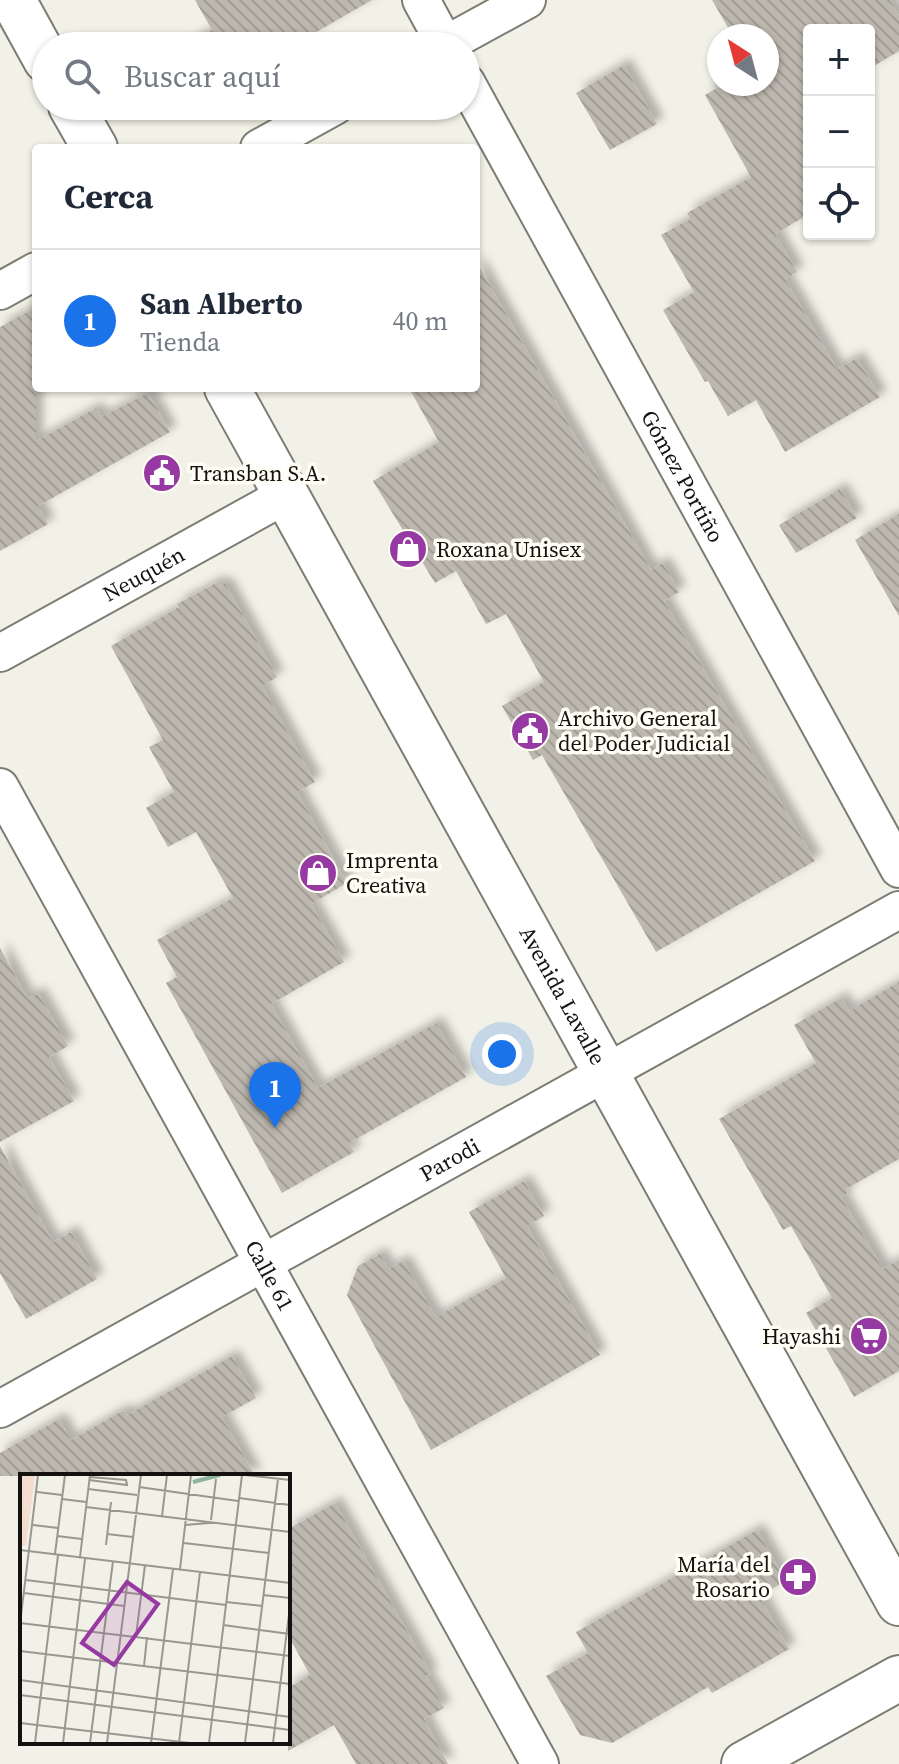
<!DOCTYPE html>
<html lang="es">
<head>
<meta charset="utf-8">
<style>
	:root { --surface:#fff; --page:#f2f2f3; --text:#1f2937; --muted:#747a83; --line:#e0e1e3; --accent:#1a73e8 }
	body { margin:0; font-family:"Source Serif 4",serif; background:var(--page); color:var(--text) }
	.controls { position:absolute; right:24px; top:24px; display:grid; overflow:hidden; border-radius:8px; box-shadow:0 2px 6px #0004 }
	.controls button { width:72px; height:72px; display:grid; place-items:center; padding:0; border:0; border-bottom:2px solid var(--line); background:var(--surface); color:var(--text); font:40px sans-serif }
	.compass { position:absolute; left:707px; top:24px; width:72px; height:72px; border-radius:50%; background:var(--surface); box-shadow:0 2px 6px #0004; rotate:324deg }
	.you { position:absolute; left:502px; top:1054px; width:28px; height:28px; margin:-20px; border:6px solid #fff; border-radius:50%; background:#1a73e8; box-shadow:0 0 0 12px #1a73e833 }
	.badge { display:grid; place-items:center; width:52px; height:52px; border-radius:50%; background:var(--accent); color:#fff; font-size:26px; font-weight:700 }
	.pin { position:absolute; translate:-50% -66px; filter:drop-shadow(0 2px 4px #0008) }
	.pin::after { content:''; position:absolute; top:42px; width:28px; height:24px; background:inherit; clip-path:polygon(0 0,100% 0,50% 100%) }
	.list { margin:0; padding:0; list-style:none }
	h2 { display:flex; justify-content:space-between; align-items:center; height:104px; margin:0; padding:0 32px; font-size:34px }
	h2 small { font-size:26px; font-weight:400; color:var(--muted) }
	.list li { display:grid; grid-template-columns:52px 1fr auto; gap:24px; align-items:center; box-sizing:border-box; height:144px; padding:0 32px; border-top:2px solid var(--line) }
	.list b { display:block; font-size:30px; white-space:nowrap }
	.list p { margin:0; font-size:26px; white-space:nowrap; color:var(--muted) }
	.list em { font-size:26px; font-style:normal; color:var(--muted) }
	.icon { flex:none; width:44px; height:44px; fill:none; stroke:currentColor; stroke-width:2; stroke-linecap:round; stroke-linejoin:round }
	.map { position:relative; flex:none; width:899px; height:1764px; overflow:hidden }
	.search { position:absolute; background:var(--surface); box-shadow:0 2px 6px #0004; left:32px; top:32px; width:448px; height:88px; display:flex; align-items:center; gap:20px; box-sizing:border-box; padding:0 28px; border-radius:44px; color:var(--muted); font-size:30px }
	.panel { position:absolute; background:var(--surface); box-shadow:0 2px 6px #0004; left:32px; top:144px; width:448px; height:248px; border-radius:8px }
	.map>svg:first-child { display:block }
	.building { fill:url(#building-back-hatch); filter:url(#shadow) }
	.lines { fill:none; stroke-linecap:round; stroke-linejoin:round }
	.street-casing { stroke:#7c7c73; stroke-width:40 }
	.primary-casing { stroke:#7c7c73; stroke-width:48 }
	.street { stroke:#fff; stroke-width:36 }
	.primary { stroke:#fff; stroke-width:44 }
	.labels { text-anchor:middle; stroke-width:7; stroke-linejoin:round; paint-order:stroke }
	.poi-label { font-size:22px; fill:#13120f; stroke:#fffef4; text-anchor:start }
	.street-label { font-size:22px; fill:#13120f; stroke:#fffef4 }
	.inset-river { fill:none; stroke:#8cb39f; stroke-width:4 }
	.inset-road { fill:none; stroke:#989891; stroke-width:2 }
	.view { fill:#9739a2; fill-opacity:0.15; stroke:#9739a2; stroke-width:4 }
	.inset-edge { fill:none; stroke:#13120f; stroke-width:4 }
</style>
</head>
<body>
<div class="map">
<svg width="899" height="1764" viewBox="0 0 899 1764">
	<defs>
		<pattern id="building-back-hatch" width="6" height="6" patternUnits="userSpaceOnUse" patternTransform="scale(2)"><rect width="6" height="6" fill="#bdb8af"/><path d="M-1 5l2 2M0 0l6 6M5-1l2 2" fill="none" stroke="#a29d95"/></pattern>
		<filter id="shadow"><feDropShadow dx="7" dy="-7" stdDeviation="4" flood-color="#0004"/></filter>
	</defs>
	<rect width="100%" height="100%" fill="#f1f1e7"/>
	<path class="building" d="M195,0H372L292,46H183L212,30Z
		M712,0H890L899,16V51L869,69V30H809V214L775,234L797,272L785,279L837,369L857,358L880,397L785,452L756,400L728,416L708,381L705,382L663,310L694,292L661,235L690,219L687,213L751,177L705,95L724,84H767V36H733Z
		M624,65L657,124L610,150L576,93Z
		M476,261L651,570L663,563L679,592L664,601L815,861L656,952L542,755L533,760L502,706L544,682L506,614L486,624L456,571L435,583L373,481L439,442L409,388H476Z
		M36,307V441L96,408L101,417L148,393L170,432L38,506L48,524L0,551V327Z
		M840,489L857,518L796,553L779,525Z
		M899,514V616L855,540Z
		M218,582L220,586L225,583L277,677L262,686L315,782L297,792L347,883L311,904L344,962L271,1004L318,1088L436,1023L466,1077L349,1143L354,1152L282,1193L166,983L177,977L157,940L233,898L196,832L168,847L146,808L174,792L149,747L163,740L111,646L179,607L177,604Z
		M0,948L28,999L38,993L68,1046L49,1057L74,1101L0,1142Z
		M899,982V1159L846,1189L848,1193L841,1197L883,1269L899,1260V1371L854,1397L806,1313L832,1298L791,1226L783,1230L719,1119L816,1063L794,1025L841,998L849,1011Z
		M0,1146L53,1242L71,1232L97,1279L26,1319L0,1273Z
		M524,1181L544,1216L527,1226L600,1355L431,1450L347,1295L358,1266L380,1254L388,1269L403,1261L436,1317L506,1278L469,1212Z
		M232,1356L256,1398L222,1417L255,1476H0V1453L59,1419L71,1440L124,1410L127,1415Z
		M335,1503L431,1674L426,1676L444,1708L424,1719L448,1764H356L334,1725L288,1751V1688L310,1675L288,1635V1529Z
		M757,1530L786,1581L759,1596L789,1649L712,1693L708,1687L612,1743L580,1735L546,1676L588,1653L576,1632Z"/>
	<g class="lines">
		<g class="street-casing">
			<g id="street">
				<path d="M421,0L446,46"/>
				<path d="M443,46L527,0"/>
				<path id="s1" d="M466,82L899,869"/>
				<path d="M259,148L335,106"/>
				<path d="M0,291L36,271"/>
				<path id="s2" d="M0,653L286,495"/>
				<path id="s3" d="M0,787L540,1764"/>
				<path id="s4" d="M0,1409L899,910"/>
			</g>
		</g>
		<g class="primary-casing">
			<g id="primary">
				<path d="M13,0L46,60"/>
				<path d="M71,106L95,148"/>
				<path id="s5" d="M227,388L899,1603"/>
				<path d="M744,1764L899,1678"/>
			</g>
		</g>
		<use href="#street" class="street"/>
		<use href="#primary" class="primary"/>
	</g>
	<defs>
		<g id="civic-disc" transform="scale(2)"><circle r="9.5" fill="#9739a2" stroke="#fffef4"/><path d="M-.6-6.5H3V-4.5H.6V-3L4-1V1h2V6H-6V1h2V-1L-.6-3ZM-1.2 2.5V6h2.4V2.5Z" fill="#fff"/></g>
		<g id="shop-disc" transform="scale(2)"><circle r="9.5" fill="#9739a2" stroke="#fffef4"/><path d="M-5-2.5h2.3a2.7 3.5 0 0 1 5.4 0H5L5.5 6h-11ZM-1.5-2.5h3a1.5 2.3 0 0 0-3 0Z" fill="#fff"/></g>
		<g id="supermarket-disc" transform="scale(2)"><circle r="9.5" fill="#9739a2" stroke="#fffef4"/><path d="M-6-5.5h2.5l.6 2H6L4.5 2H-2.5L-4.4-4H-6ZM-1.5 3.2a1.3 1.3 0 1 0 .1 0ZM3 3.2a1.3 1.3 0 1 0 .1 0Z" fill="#fff"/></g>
		<g id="pharmacy-disc" transform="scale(2)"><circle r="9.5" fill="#9739a2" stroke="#fffef4"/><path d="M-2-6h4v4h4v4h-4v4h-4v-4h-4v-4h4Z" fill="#fff"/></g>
	</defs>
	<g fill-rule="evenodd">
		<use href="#civic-disc" x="162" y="473"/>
		<use href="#shop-disc" x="408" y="549"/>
		<use href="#civic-disc" x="530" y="731"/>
		<use href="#shop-disc" x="318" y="873"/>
		<use href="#supermarket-disc" x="869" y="1336"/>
		<use href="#pharmacy-disc" x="798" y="1577"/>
	</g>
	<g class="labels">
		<g class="poi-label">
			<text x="190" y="481">Transban S.A.</text>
			<text x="436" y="557">Roxana Unisex</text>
			<text x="558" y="726">Archivo General<tspan x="558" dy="25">del Poder Judicial</tspan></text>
			<text x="346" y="868">Imprenta<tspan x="346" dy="25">Creativa</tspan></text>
			<text x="841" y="1344" text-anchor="end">Hayashi</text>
			<text x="770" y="1572" text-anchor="end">María del<tspan x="770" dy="25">Rosario</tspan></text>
		</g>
		<g class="street-label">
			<text dy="8" stroke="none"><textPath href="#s1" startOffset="450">Gómez Portiño</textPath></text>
			<text dy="8" stroke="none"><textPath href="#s2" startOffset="164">Neuquén</textPath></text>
			<text dy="8" stroke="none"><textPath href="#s5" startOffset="694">Avenida Lavalle</textPath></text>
			<text dy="8" stroke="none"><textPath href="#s4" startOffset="514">Parodi</textPath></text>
			<text dy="8" stroke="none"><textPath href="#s3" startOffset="558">Calle 61</textPath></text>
		</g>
	</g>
	<g transform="translate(20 1474)">
		<rect width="270" height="270" fill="#f1f1e7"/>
		<path d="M0,1H15L6,72H0Z" fill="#f5dcd0"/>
		<path class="inset-river" d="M173,8L200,1"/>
		<path class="inset-road" d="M225,1L270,6M69,6L107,11L106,6L69,3M119,13L218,27M68,15L117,21M17,18L42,21M219,24L270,31M42,25L66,28M66,33L270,58M142,42L147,1M191,46L196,5M13,51L38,54M165,51L189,49M87,60L113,63M37,62L62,65M164,69L249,79M86,71L91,28M0,76L270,109M35,80L45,1M60,83L70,1M160,95L171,1M6,106L206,131M4,119L104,132M243,121L270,124M206,128L242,132M0,149L270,182M0,150L18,1M203,151L270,160M116,162L125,91M0,177L270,210M124,192L127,163M0,206L270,243M0,221L270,256M0,249L170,269M15,269L38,81M43,269L65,85M70,269L93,87M87,269L121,1M131,269L153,95M159,269L180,98M189,269L222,1M225,269L258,5M253,269L270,132"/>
		<path class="view" d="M107,108L138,130L94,191L62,169Z"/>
		<rect width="270" height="270" class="inset-edge"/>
	</g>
</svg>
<div class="controls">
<button>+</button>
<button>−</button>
<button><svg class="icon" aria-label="locate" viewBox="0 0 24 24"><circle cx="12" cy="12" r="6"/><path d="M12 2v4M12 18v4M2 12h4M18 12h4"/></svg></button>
</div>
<svg class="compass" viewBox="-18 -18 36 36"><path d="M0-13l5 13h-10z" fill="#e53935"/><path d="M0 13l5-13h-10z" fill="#747a83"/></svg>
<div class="you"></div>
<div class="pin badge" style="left:275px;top:1128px">1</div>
<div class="search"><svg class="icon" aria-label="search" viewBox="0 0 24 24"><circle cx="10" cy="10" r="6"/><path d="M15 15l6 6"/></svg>Buscar aquí</div>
<section class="panel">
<h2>Cerca<small></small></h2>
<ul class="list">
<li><span class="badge">1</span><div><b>San Alberto</b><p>Tienda</p></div><em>40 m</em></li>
</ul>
</section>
</div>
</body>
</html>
